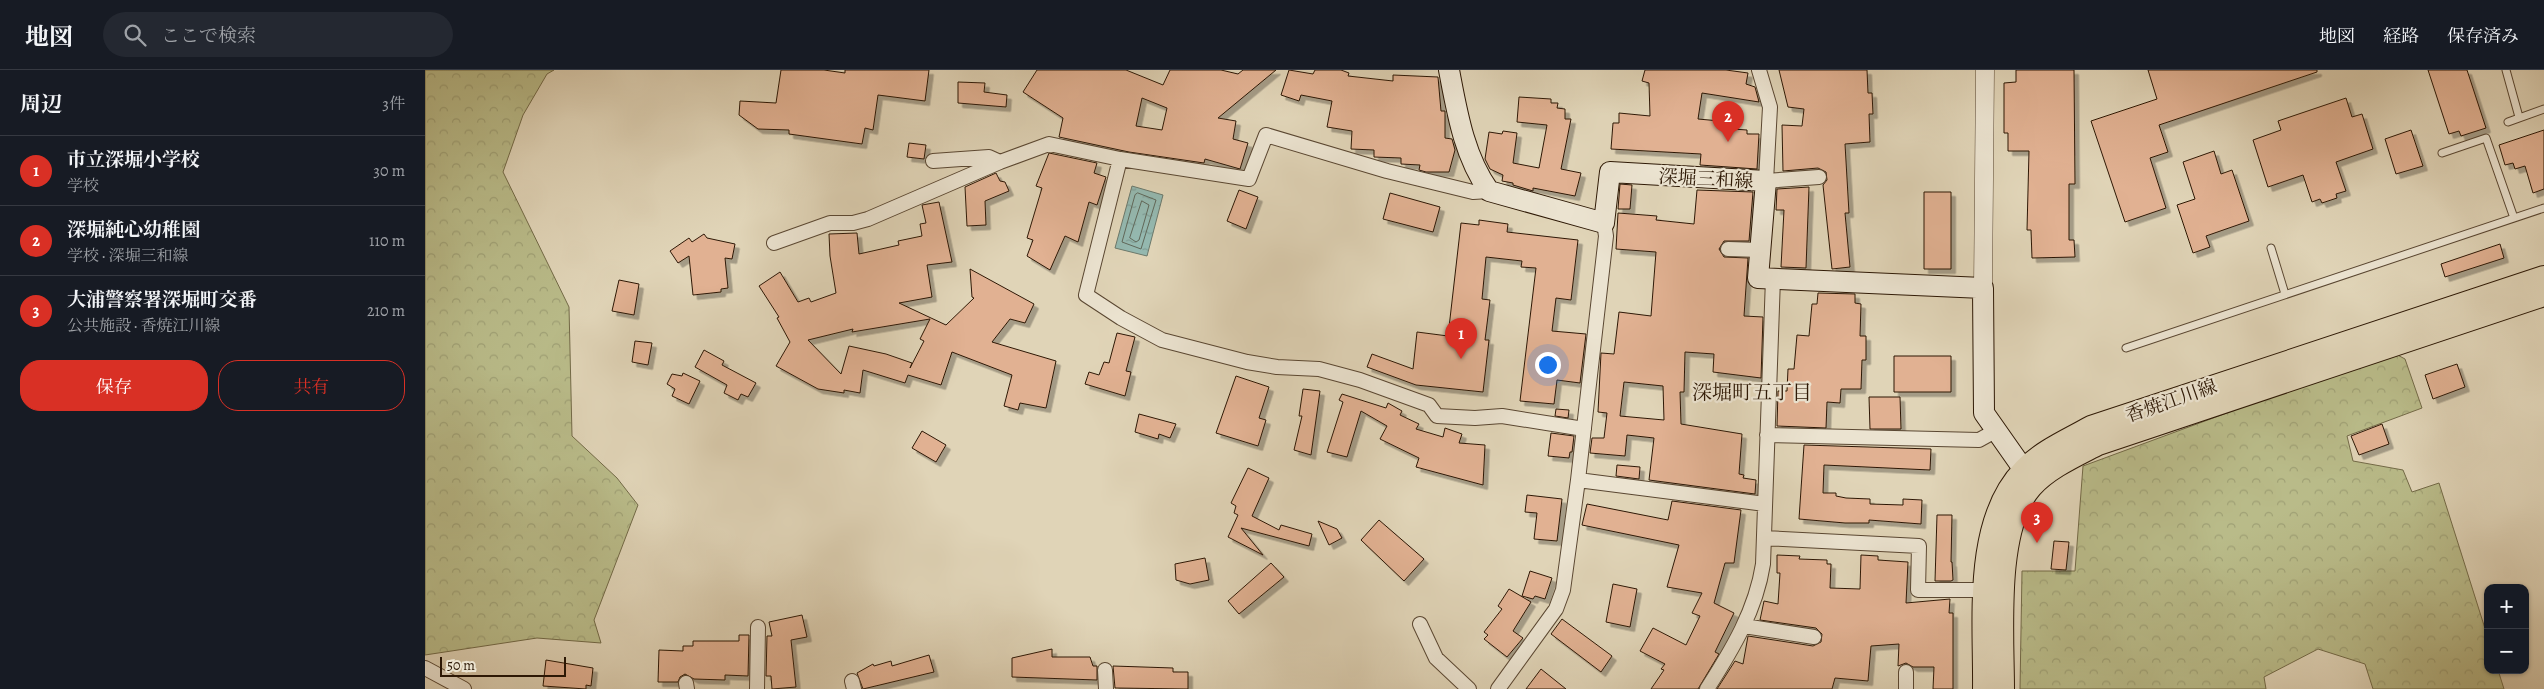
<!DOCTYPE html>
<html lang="ja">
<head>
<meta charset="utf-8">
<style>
	:root { --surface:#171b24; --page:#242831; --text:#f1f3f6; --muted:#9ea1a6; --line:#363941; --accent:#d93025 }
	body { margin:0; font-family:Alegreya,"Noto Serif JP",serif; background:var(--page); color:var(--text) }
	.controls { position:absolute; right:15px; bottom:15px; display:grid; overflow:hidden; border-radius:10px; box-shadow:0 1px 4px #0004 }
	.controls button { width:45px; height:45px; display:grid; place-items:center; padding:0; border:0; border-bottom:1px solid var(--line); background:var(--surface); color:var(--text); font:25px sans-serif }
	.scale { position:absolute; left:15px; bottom:12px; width:126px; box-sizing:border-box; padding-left:5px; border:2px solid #2d1805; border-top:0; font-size:14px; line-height:18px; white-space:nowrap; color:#2d1805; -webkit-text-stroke:4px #ebe3d0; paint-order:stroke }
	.you { position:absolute; left:1122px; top:294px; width:18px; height:18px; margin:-12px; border:4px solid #fff; border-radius:50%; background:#1a73e8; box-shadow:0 0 0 8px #1a73e833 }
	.badge { display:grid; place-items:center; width:32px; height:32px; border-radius:50%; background:var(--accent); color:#fff; font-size:16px; font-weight:700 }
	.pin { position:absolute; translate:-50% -41px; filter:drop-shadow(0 1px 2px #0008) }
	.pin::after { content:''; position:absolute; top:26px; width:18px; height:15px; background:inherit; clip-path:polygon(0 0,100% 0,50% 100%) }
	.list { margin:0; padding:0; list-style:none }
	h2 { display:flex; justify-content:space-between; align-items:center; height:65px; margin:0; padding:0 20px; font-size:21px }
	h2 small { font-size:16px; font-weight:400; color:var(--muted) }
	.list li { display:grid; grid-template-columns:32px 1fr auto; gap:15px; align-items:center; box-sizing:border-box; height:70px; padding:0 20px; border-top:1px solid var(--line) }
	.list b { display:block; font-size:19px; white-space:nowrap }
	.list p { margin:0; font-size:16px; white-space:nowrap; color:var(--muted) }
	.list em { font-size:16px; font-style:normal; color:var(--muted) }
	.actions { display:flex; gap:10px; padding:15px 20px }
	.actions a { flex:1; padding:11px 0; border:1px solid var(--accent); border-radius:20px; text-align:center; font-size:18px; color:var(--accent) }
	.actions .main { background:var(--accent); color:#fff }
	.icon { flex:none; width:28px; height:28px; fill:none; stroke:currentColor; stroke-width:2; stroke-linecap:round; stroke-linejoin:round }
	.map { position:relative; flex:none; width:2119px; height:619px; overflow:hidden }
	header { display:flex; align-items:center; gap:30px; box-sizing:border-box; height:70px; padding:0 25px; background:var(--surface); border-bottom:1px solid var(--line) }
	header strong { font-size:24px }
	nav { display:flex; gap:28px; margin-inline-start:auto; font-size:18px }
	.search { width:350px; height:45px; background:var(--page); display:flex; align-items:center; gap:12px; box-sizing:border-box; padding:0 18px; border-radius:28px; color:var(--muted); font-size:19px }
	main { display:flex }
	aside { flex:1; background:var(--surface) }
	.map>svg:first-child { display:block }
	.forest { fill:url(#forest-crowns); stroke:#736a47 }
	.water { fill:url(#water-ripples); stroke:#6b786b }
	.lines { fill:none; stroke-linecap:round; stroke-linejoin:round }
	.shore { stroke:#60685a; stroke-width:1 }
	.building { fill:#e1b192; stroke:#2d1805; fill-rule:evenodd; filter:url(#shadow) }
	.service-casing { stroke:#5a4732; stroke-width:9 }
	.minor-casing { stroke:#5a4732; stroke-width:16 }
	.tertiary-casing { stroke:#5a4732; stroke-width:19 }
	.secondary-casing { stroke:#2d1805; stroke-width:22 }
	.primary-casing { stroke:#2d1805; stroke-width:24 }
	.service { stroke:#ebe3d0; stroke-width:7 }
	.minor { stroke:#ebe3d0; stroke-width:14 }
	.tertiary { stroke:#ebe3d0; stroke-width:18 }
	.secondary { stroke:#ebe3d0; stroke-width:20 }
	.primary { stroke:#e0d4b7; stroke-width:22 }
	.labels { text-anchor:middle; stroke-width:4.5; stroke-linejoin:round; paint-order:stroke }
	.street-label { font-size:19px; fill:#2d1805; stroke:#ebe3d0 }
	.neighbourhood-label { font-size:20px; fill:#2d1805; stroke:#ebe3d0 }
</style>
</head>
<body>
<header>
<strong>地図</strong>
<div class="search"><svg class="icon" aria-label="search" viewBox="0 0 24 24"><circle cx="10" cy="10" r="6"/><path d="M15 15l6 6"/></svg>ここで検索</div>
<nav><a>地図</a><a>経路</a><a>保存済み</a></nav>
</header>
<main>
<aside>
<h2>周辺<small>3件</small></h2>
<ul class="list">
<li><span class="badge">1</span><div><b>市立深堀小学校</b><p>学校</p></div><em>30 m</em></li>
<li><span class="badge">2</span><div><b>深堀純心幼稚園</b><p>学校 · 深堀三和線</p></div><em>110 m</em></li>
<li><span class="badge">3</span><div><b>大浦警察署深堀町交番</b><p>公共施設 · 香焼江川線</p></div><em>210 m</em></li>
</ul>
<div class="actions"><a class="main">保存</a><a>共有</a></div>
</aside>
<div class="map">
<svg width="2119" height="619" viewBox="0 0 2119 619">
	<defs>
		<pattern id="forest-crowns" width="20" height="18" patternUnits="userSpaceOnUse" patternTransform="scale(1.25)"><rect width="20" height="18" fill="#b9bb89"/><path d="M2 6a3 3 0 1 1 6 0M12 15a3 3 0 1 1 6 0" fill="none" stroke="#9fa075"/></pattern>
		<pattern id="water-ripples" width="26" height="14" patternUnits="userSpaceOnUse" patternTransform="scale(1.25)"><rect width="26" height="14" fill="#94b8af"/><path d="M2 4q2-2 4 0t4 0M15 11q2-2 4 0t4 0" fill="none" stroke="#809d95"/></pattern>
		<filter id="shadow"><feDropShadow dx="4.5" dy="4.5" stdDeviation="0" flood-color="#0004"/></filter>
	</defs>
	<rect width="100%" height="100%" fill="#e0d4b7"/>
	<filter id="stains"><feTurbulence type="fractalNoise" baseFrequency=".004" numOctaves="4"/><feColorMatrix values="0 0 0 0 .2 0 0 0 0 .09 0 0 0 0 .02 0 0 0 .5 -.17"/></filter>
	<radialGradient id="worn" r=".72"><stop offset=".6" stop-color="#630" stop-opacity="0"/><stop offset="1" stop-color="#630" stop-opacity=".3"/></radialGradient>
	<path class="forest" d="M0,0H129L122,4L98,45L78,102L144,237L147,366L192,408L213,435L169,550L176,573L112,568L0,585Z
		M1967,282L1980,289L1997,338L1922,366L1928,391L1978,400L1987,422L2014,413L2063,568V600H2073L2079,619H1948L1940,594L1893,579L1839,607L1841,619H1595L1597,501H1650L1658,396Z"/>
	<path class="water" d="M707,116L738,125L722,186L690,178Z"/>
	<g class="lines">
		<path class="shore" d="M713,123L731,130L716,179L697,172L710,125Z
			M717,131L724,135L714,170L711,172L705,168Z"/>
	</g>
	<path class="building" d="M356,0H399L420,3V0H504L500,31L453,25L448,60L440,58L437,74L364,64V60L333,59L314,45L315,31L351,33Z
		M612,0H701L738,15L745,0H796L813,4L818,0H851L793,48L811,51L808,69L823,73L815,99L780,89L779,93L704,82L634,67L638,48L598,22ZM717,28L742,38L737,60L711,56Z
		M864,0L888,4L890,0H916L924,3L923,6L968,11V5L1013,7L1016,41H1020V68L1027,69L1030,80L1024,102H1001L994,100L995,95L976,94V88L949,87V80L926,79L927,61L902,57L907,31L876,25L874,31L856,25Z
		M1220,0H1301L1323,3L1321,14L1330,17L1334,32L1277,23L1273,49L1295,51L1294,58L1322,60V64H1334L1332,99L1275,95L1276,84L1186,79L1188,53H1194V43L1225,46L1224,13L1217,11Z
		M1354,0H1442L1443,23H1447L1448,44H1444L1445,72L1420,74L1424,143H1420L1425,197L1407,199L1398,115L1402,110L1401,102L1393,98L1358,101L1357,55L1377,56L1379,39L1363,37Z
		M1591,0H1649L1650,114H1644V170H1649L1650,187L1607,188L1606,160H1602L1604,81H1583V63H1579V13L1591,12Z
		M1723,0H1892V2L1734,55L1743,82L1725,88L1741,138L1700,152L1666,51L1732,29Z
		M2003,0H2042L2061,58L2036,66L2034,61L2024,64Z
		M533,12L560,13L559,22L582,25L581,37L533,33Z
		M1094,27L1126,29V33H1133L1132,38L1140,39V49H1146L1136,99L1156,103L1150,126L1108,118V121L1088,115V113L1077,111L1078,105L1065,99L1060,89L1064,62L1077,64L1078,61L1092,63L1088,93L1114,98L1122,55L1092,52Z
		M1921,28L1927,47L1937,44L1948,79L1911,92L1921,121L1911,124L1912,128L1897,133L1895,129L1887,132L1878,105L1843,117L1828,70L1856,60L1853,51Z
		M1986,60L1998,96L1971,104L1960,69Z
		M2119,60V119L2108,123L2100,96L2090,99L2088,93L2080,95L2074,75Z
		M484,73L501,75L499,89L482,87Z
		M1789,81L1796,104L1807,100L1824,151L1781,166L1785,177L1768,183L1752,135L1770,129L1758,92Z
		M624,83L672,93L669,103L681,107L672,135L664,132L653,172L640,166L625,200L602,186L608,170L602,168L617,118L611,116Z
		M571,103L575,111L580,112L584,121L560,131L561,155L542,156L540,117Z
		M1195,114L1207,115L1205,139H1193Z
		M1384,117L1381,198L1356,197L1359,140H1351L1352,119Z
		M814,120L833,127L821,159L802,151Z
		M1272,120L1328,122L1324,171H1299L1294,179L1299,187L1323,188L1319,246L1338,247L1336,308L1288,302L1289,284L1260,282L1259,322H1255L1256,354L1317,364L1314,404L1319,405L1318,408L1331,410L1330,424L1224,410L1229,368L1202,365L1200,386L1165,383L1167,368H1179L1182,343L1173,342L1176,283L1189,284L1194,242L1226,246L1231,182L1191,179L1193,143L1232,146L1231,150L1269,154ZM1199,312L1238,316L1239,350L1195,346Z
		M1499,122H1526V199H1499Z
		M965,123L1015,137L1008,162L958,149Z
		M514,132L527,192L502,195L507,227L474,233L521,255L549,228L547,227L545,199L609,234L600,253L585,249L567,272L631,291L621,338L595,333L593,340L579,336L587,305L527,282L516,315L483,305L480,313L438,300L435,323L419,320V323L393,319L351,296L365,272L352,248L354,247L334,216L355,202L373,232L384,228L386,232L411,223L405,186L404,164L432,163L434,184L474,175L473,171L497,166L495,154L501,153L497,135ZM505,249L495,269L499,271L485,298L487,293L461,284L424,276L416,304L383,270L428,259L427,262Z
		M1054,150L1083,154L1082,162L1153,170L1146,230L1131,228L1127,261L1161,264L1155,313L1132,310L1129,334L1095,331L1111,198L1096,197L1097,191L1061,187L1057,229L1065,230L1060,270H1064L1058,322L991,315L942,297L947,284L988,299L992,262L1023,266L1036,153L1054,155Z
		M279,164L282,168L310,174L307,189L300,188L303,218L296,219V222L268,225L264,186L253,193L245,181L264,168L267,172Z
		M2075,174L2079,188L2020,207L2016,194Z
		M194,210L214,214L209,245L187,241Z
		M1393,223L1430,224V233L1436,234L1435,266H1441V290H1437L1436,319H1416L1415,333L1402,332L1401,358L1352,356L1353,321H1362L1363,299H1369L1372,265L1384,266L1387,234H1392Z
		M692,263L710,267L701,301L706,302L700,326L660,314L664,302L674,305L679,292L684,293Z
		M210,271L227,273L223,295L207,292Z
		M279,280L299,291L297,295L331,313L323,327L316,324L313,330L299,323L302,315L270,297Z
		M1469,286H1526V322H1469Z
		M2032,294L2040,317L2008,329L2000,305Z
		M258,303L275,311L264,334L247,326L250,319L242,314L247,304L257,306Z
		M811,306L844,317L834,348L841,350L833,376L791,363Z
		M878,319L895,321L886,385L869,380L877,346H874Z
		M917,324L961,338L963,333L977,341L975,345L994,354L991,359L1018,367L1020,358L1037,364L1034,373L1060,375L1058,415L991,397L994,388L955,369L962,356L936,341L922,387L902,382L918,332L914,330Z
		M1444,327H1475L1476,359H1445Z
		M1131,339L1144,340L1143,348L1130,346Z
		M714,344L751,354L745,368L734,364L733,369L710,362Z
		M1957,354L1964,374L1934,385L1926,366Z
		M497,361L521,375L511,392L487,378Z
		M1126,363L1149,366L1147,382H1145L1144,388L1123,386Z
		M1379,375L1506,379L1505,400L1399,395L1398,423H1411V426L1421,428L1445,429V434L1478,435V429L1497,430L1496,454L1444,450V453H1420L1374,449Z
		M1192,395L1215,397L1214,409L1191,406Z
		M823,398L844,408L827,446L854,460L856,455L887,464L884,476L816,458L838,485L803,467L813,445L809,443L811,436L806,433Z
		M1102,425L1137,429L1132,471L1109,469L1112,443L1100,442Z
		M1247,431L1316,440L1309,493H1300L1289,533L1309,543L1290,582L1294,584L1273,619H1226L1239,600L1236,599L1240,594L1215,581L1228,558L1261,575L1275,546L1267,543L1277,523L1242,517L1254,475L1157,455L1162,434L1243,450Z
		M1512,445H1527L1526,492H1527L1528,510L1526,511H1510Z
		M954,450L999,489L979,511L936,470Z
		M893,451L912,459L917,468L904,475Z
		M1629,471L1644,472L1641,500L1626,499Z
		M1352,485L1375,486L1374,489L1402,490V494H1406L1405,518L1435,519L1436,485L1453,486V490L1483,492L1481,533L1525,529L1524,543H1528V619H1508L1509,597H1488L1481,593L1473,596L1474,574L1446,576L1443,611L1410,608L1407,619H1292L1310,591L1318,594L1323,566L1388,576L1396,572L1397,564L1391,558L1335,550L1339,531L1353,534L1355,503H1352Z
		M780,488L784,510L765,514L751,510L750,494Z
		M846,493L859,507L814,544L803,531Z
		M1105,501L1127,508L1120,529L1110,526L1108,529L1097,526Z
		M1188,514L1212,519L1205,557L1181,552Z
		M1084,519L1106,532L1088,561L1098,568L1082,587L1059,569L1063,565L1059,562L1077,539L1073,536Z
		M377,545L382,567L366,570L371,617L347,619L346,606H341L342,566H347L344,552Z
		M1137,549L1187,586L1176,602L1126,564Z
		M314,565H324L323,606L300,605V610L269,609L260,604L255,607L253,612H233L234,580L258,581V576H268V571H314Z
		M627,579V587H665L668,596H672V610L587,607V588Z
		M504,585L509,602L438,619L432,603L448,594L449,596L466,591L467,596Z
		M121,590L168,598L166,616L161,615V619L118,616Z
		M688,596L748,598V602H763V619L690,618Z
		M1116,599L1141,619H1101Z"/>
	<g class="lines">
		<g class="service-casing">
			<path id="service" d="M2081,0L2094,47
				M2083,52L2119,39
				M2017,83L2061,68L2089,148
				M1846,178L1860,224
				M1701,278L2119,138"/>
		</g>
		<g class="minor-casing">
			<path id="minor" d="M1334,0L1345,37L1341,111L1394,107
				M695,89L661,225L696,248L737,270L822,292L852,297L894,299L935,310L1004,335L1012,346L1050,348L1077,346L1159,359
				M508,91L564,87L575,92
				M349,173L405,153H428L443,149L575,92L624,74L695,89L824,109L841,65L962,101L1048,122L1064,121
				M1303,179L1335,180
				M1342,365L1554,370L1572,360
				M1153,410L1340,434
				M1339,468L1494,476L1493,520H1560
				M995,554L1011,588L1044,619
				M1319,556L1389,567
				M0,598L39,619
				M680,600L681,619
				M1481,602V619
				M427,611L429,619
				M261,613L262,619
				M332,619L333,557
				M1073,619L1131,539L1138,520L1153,410L1181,166L1179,153
				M1282,619C1307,580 1331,540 1338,494L1348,208"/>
		</g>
		<g class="tertiary-casing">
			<path id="tertiary" d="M1558,218L1560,0"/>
		</g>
		<g class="secondary-casing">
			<path id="secondary" d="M1024,0C1032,42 1039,86 1064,121L1179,153L1185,102L1341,111L1333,208L1558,218L1559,343L1599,400"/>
		</g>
		<g class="primary-casing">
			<path id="primary" d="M1559,619C1560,552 1548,452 1599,400C1617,381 1643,370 1666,357L2119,207
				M1578,619C1578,565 1569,459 1606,417C1623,398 1650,386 1673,374L2119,225"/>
		</g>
		<use href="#service" class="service"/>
		<use href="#minor" class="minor"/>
		<use href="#tertiary" class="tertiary"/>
		<use href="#secondary" class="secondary"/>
		<use href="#primary" class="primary"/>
	</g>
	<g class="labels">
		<g class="street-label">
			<text transform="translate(1281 108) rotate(3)" y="7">深堀三和線</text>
			<text transform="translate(1746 330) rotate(-19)" y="7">香焼江川線</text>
		</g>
		<g class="neighbourhood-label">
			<text x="1327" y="329">深堀町五丁目</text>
		</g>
	</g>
	<rect width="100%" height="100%" filter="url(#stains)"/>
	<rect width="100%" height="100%" fill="url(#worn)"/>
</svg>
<div class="controls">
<button>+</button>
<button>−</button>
</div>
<div class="scale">50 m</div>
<div class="you"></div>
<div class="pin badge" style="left:1036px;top:289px">1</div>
<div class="pin badge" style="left:1303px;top:72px">2</div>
<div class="pin badge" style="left:1612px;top:473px">3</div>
</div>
</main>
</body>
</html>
